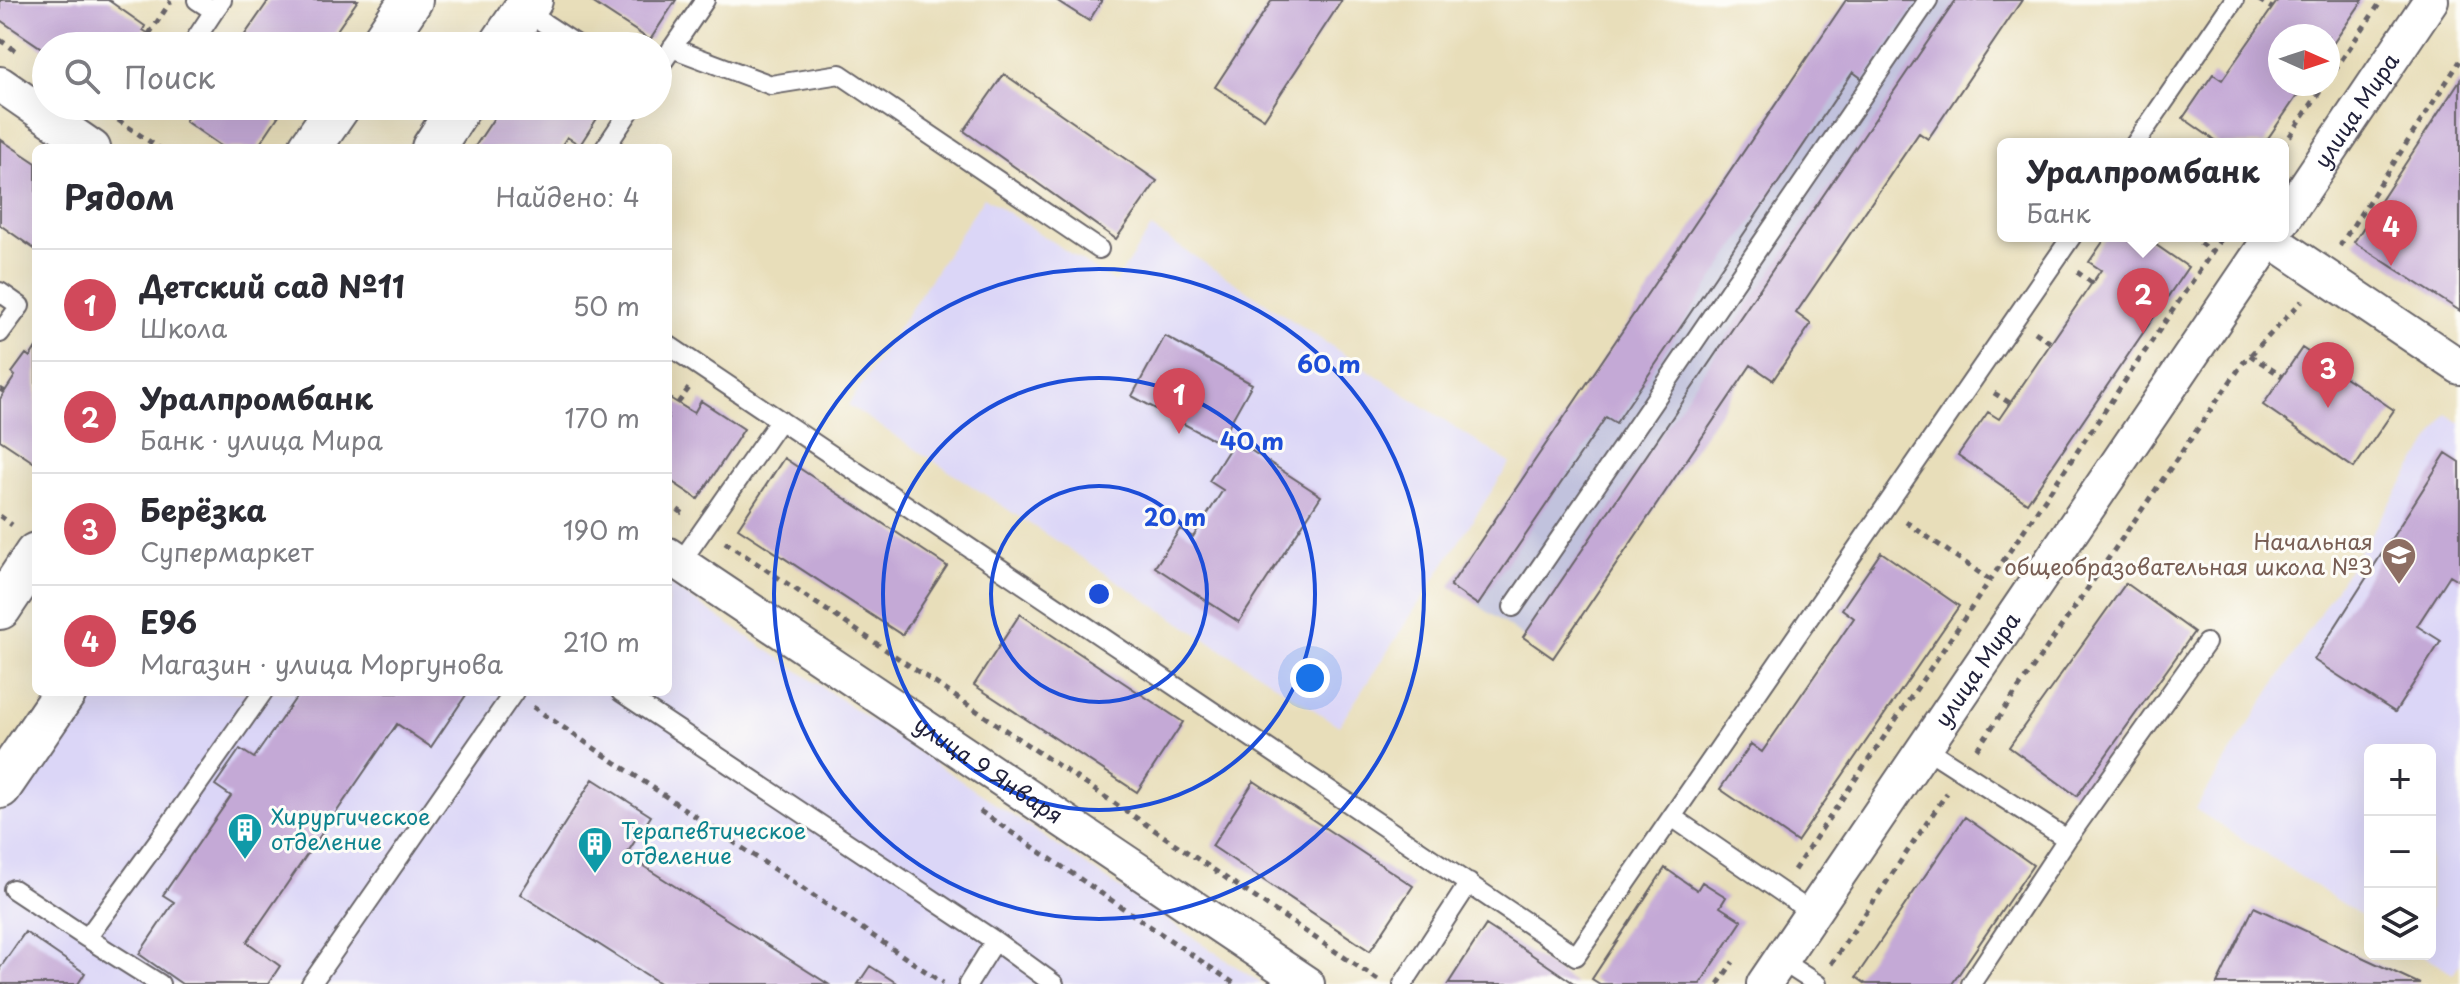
<!DOCTYPE html>
<html lang="ru">
<head>
<meta charset="utf-8">
<style>
	:root { --surface:#fff; --page:#f7f7f7; --text:#2b2b33; --muted:#7c7c81; --line:#e1e1e2; --accent:#d1495b }
	body { margin:0; font-family:"Playpen Sans",sans-serif; background:var(--page); color:var(--text) }
	.controls { position:absolute; right:24px; bottom:24px; display:grid; overflow:hidden; border-radius:12px; box-shadow:0 8px 32px #0002 }
	.controls button { width:72px; height:72px; display:grid; place-items:center; padding:0; border:0; border-bottom:2px solid var(--line); background:var(--surface); color:var(--text); font:40px sans-serif }
	.compass { position:absolute; left:2268px; top:24px; width:72px; height:72px; border-radius:50%; background:var(--surface); box-shadow:0 8px 32px #0002; rotate:93deg }
	.you { position:absolute; left:1310px; top:678px; width:28px; height:28px; margin:-20px; border:6px solid #fff; border-radius:50%; background:#1a73e8; box-shadow:0 0 0 12px #1a73e833 }
	.badge { display:grid; place-items:center; width:52px; height:52px; border-radius:50%; background:var(--accent); color:#fff; font-size:26px; font-weight:700 }
	.pin { position:absolute; translate:-50% -66px; filter:drop-shadow(0 2px 4px #0008) }
	.pin::after { content:''; position:absolute; top:42px; width:28px; height:24px; background:inherit; clip-path:polygon(0 0,100% 0,50% 100%) }
	.popup { position:absolute; left:1997px; top:138px; width:292px; height:104px; box-sizing:border-box; display:grid; place-content:center; border-radius:12px; background:var(--surface); filter:drop-shadow(0 2px 6px #0005); font-size:26px; white-space:nowrap; color:var(--muted) }
	.popup b { font-size:30px; color:var(--text) }
	.popup::after { content:''; position:absolute; left:50%; top:100%; margin-left:-16px; border:16px solid transparent; border-top-color:var(--surface) }
	.list { margin:0; padding:0; list-style:none }
	h2 { display:flex; justify-content:space-between; align-items:center; height:104px; margin:0; padding:0 32px; font-size:34px }
	h2 small { font-size:26px; font-weight:400; color:var(--muted) }
	.list li { display:grid; grid-template-columns:52px 1fr auto; gap:24px; align-items:center; box-sizing:border-box; height:112px; padding:0 32px; border-top:2px solid var(--line) }
	.list b { display:block; font-size:30px; white-space:nowrap }
	.list p { margin:0; font-size:26px; white-space:nowrap; color:var(--muted) }
	.list em { font-size:26px; font-style:normal; color:var(--muted) }
	.icon { flex:none; width:44px; height:44px; fill:none; stroke:currentColor; stroke-width:2; stroke-linecap:round; stroke-linejoin:round }
	.map { position:relative; flex:none; width:2460px; height:984px; overflow:hidden }
	.search { position:absolute; background:var(--surface); box-shadow:0 8px 32px #0002; left:32px; top:32px; width:640px; height:88px; display:flex; align-items:center; gap:20px; box-sizing:border-box; padding:0 28px; border-radius:44px; color:var(--muted); font-size:30px }
	.panel { position:absolute; background:var(--surface); box-shadow:0 8px 32px #0002; left:32px; top:144px; width:640px; height:552px; border-radius:12px }
	.map>svg:first-child { display:block }
	.built { fill:#dbd6f7 }
	.industrial { fill:#c1c2dd }
	.building { fill:#c4a9d6 }
	.lines { fill:none; stroke-linecap:round; stroke-linejoin:round }
	.service-casing { stroke:#676467; stroke-width:22 }
	.minor-casing { stroke:#676467; stroke-width:38 }
	.tertiary-casing { stroke:#676467; stroke-width:46 }
	.path { stroke:#676467; stroke-width:5; stroke-dasharray:6 6; stroke-linecap:butt }
	.service { stroke:#fff; stroke-width:18 }
	.minor { stroke:#fff; stroke-width:34 }
	.tertiary { stroke:#fff; stroke-width:42 }
	.ring { fill:none; stroke:#1d4ed8; stroke-width:4 }
	.labels { text-anchor:middle; stroke-width:6; stroke-linejoin:round; paint-order:stroke }
	.street-label { font-size:22px; fill:#22223b; stroke:#fdfcf7 }
	.education-label { font-size:22px; fill:#785e54; stroke:#fdfcf7; text-anchor:end }
	.culture-label { font-size:22px; fill:#0d838f; stroke:#fdfcf7; text-anchor:start }
	.centre { fill:#1d4ed8; stroke:#fdfcf7; stroke-width:4 }
	.ring-label { font-size:24px; text-anchor:middle; font-weight:bold; fill:#1d4ed8; stroke:#fdfcf7; stroke-width:6; stroke-linejoin:round; paint-order:stroke }
</style>
</head>
<body>
<div class="map">
<svg width="2460" height="984" viewBox="0 0 2460 984">
	<rect width="100%" height="100%" fill="#fdfcf7"/>
	<filter id="ink" filterUnits="userSpaceOnUse"><feTurbulence type="fractalNoise" baseFrequency=".0125" numOctaves="2"/><feDisplacementMap in="SourceGraphic" scale="16" xChannelSelector="R" yChannelSelector="G"/><feConvolveMatrix kernelMatrix="1 2 1 2 8 2 1 2 1" color-interpolation-filters="sRGB"/></filter>
	<filter id="wash" filterUnits="userSpaceOnUse"><feTurbulence type="fractalNoise" baseFrequency=".006" numOctaves="4" result="noise"/><feDisplacementMap in="SourceGraphic" scale="32" xChannelSelector="R" yChannelSelector="G"/><feGaussianBlur stdDeviation="1.8" result="paint"/><feColorMatrix in="noise" values="0 0 0 0 0 0 0 0 0 0 0 0 0 0 0 0 0 1.4 0 .05"/><feComposite in="paint" operator="in"/></filter>
	<g filter="url(#wash)">
		<rect width="100%" height="100%" fill="#e8deba"/>
		<path class="built" d="M984,197L1115,283L1151,228L1510,463L1339,726L848,405Z
			M2447,414L2460,423V963L2453,974L2421,954H2430V750H2370V921L2195,809Z
			M668,583L1262,984H0V811L80,692H668Z"/>
		<path class="industrial" d="M1846,0H2022L1928,139L1919,133L1796,313L1811,324L1773,380L1750,366L1553,658L1478,605Z"/>
		<g id="blocks">
			<path class="building" d="M0,0H108L145,26L143,30L155,38L149,46H46V51L0,20Z
				M269,0H358L326,46H237Z
				M589,0H676L650,40Z
				M1056,0H1102L1089,21Z
				M1272,0H1342L1264,119L1215,87Z
				M1846,0H1918L1864,80L1853,72L1616,423L1606,417L1478,605L1450,586Z
				M1956,0H2022L1928,139L1919,133L1796,313L1811,324L1773,380L1751,365L1553,658L1523,637Z
				M2278,0H2363L2328,51V36H2280V84H2305L2264,144H2220L2183,118L2213,74L2222,80Z
				M1004,74L1157,181L1116,239L964,131Z
				M2460,80V311L2354,242Z
				M196,106H285L257,148H224L185,121Z
				M502,106H605L580,145L567,137L560,148H474Z
				M0,139L36,163V250L0,225Z
				M2107,236H2143L2188,267L2027,503L1958,455L1988,412L1999,419L2092,283L2101,270L2089,262Z
				M1165,336L1252,384L1219,443L1132,396Z
				M36,347V464L0,440V399L15,376L12,373L26,354L30,357Z
				M2302,348L2394,410L2354,468L2263,405Z
				M668,397L694,413L701,401L744,429L698,499L668,479Z
				M1235,440L1321,496L1239,622L1155,567L1180,529L1193,537L1223,490L1209,481Z
				M2446,453L2460,462V581L2450,575L2417,626L2441,641L2395,712L2314,660Z
				M784,458L947,566L902,635L738,528Z
				M1881,552L1959,606L1797,842L1720,789L1751,744L1762,752L1854,618L1842,609Z
				M2126,583L2194,632L2077,796L2009,747Z
				M1020,614L1183,722L1137,792L974,685Z
				M300,692H468L431,747L397,724L247,942L280,966L268,984H182L139,954L174,902L163,895L231,796L215,785L240,749L254,758Z
				M593,779L651,816L626,855L828,984H661L520,894Z
				M1254,781L1413,886L1370,951L1212,846Z
				M1965,817L2033,865L1952,984H1866L1856,977Z
				M1665,868L1697,890L1702,882L1726,897L1720,907L1742,921L1700,984H1600L1592,979Z
				M2254,907L2420,984H2217Z
				M1486,925L1531,954L1575,984H1448Z
				M25,932L85,973L78,984H0V968Z
				M870,966L898,984H858Z"/>
		</g>
	</g>
	<g filter="url(#ink)">
		<use href="#blocks" fill-opacity="0" stroke="#676467" stroke-width="2"/>
		<g class="lines">
			<g class="service-casing">
				<path id="service" d="M197,0L214,11L222,0
					M524,10L579,46
					M191,46L214,11
					M672,48L771,85L840,74L1099,249
					M658,69L705,0
					M2135,144L2234,0
					M605,148L633,106
					M0,292L20,306L0,333
					M668,345L1576,956L2072,236
					M680,563L780,420
					M1513,607L1928,0
					M621,692L995,941L968,984
					M1924,747L2067,839L2206,643
					M1672,817L1812,913
					M13,889L87,938L163,834L263,692
					M87,938L160,984
					M995,941L1054,984
					M1780,960L1817,984
					M311,984L514,692
					M1403,984L1469,883
					M1971,984L2067,839"/>
			</g>
			<g class="minor-casing">
				<g id="minor">
					<path d="M0,84L93,148"/>
					<path id="s1" d="M2283,220L2431,0"/>
					<path d="M2270,239L2460,367"/>
					<path id="s2" d="M668,555L1307,984"/>
					<path id="s3" d="M1764,984L2272,236"/>
				</g>
			</g>
			<g class="tertiary-casing">
				<path id="tertiary" d="M380,46L411,0
					M500,46L531,0
					M310,148L339,106
					M433,148L460,106
					M0,608L36,554
					M0,787L65,692"/>
			</g>
			<path class="path" d="M267,0L268,1
				M2259,0L2272,8
				M110,2L111,0
				M149,34L171,1
				M0,40L16,51
				M2328,80L2382,0
				M118,120L159,148
				M2283,146L2325,84
				M2190,236L2212,252
				M2343,245L2341,244L2460,61
				M2077,272L2092,283
				M2035,332L2051,343
				M2250,355L2283,377
				M0,389L5,392
				M1994,393L2010,403
				M678,403L689,388
				M668,503L684,514
				M0,516L12,525
				M1906,522L1990,580
				M725,542L1378,980
				M533,707L943,983
				M1977,749L2243,363L2302,301
				M980,811L1235,984
				M1794,870L2223,236
				M1831,964L1947,793
				M1718,984L1733,962"/>
			<use href="#service" class="service"/>
			<use href="#minor" class="minor"/>
			<use href="#tertiary" class="tertiary"/>
		</g>
	</g>
	<g class="ring">
		<circle cx="1099" cy="594" r="108"/>
		<circle cx="1099" cy="594" r="216"/>
		<circle cx="1099" cy="594" r="325"/>
	</g>
	<defs>
		<g id="school-pin" transform="scale(1.8)"><path d="M0 17L-7.5 6A9.5 9.5 0 1 1 7.5 6Z" fill="#8d6e63" stroke="#fdfcf7"/><path d="M0-5L7-2L0 1L-7-2ZM-4 1L0 2.5L4 1V4Q0 6-4 4Z" fill="#fff"/></g>
		<g id="building-pin" transform="scale(1.8)"><path d="M0 17L-7.5 6A9.5 9.5 0 1 1 7.5 6Z" fill="#0f9aa8" stroke="#fdfcf7"/><path d="M-4-6H4V6H1V3H-1V6H-4ZM-2.5-4.3h1.7v1.8h-1.7ZM.8-4.3h1.7v1.8H.8ZM-2.5-1h1.7V.8h-1.7ZM.8-1h1.7V.8H.8Z" fill="#fff"/></g>
	</defs>
	<g fill-rule="evenodd">
		<use href="#school-pin" x="2399" y="555"/>
		<use href="#building-pin" x="245" y="830"/>
		<use href="#building-pin" x="595" y="844"/>
	</g>
	<g class="labels">
		<g class="street-label">
			<text dy="8" stroke="none"><textPath href="#s1" startOffset="132">улица Мира</textPath></text>
			<text dy="8" stroke="none"><textPath href="#s3" startOffset="380">улица Мира</textPath></text>
			<text dy="8" stroke="none"><textPath href="#s2" startOffset="386">улица 9 Января</textPath></text>
		</g>
		<g class="education-label">
			<text x="2373" y="550">Начальная<tspan x="2373" dy="25">общеобразовательная школа №3</tspan></text>
		</g>
		<g class="culture-label">
			<text x="271" y="825">Хирургическое<tspan x="271" dy="25">отделение</tspan></text>
			<text x="621" y="839">Терапевтическое<tspan x="621" dy="25">отделение</tspan></text>
		</g>
	</g>
	<circle cx="1099" cy="594" r="12" class="centre"/>
	<g class="ring-label">
		<text x="1329" y="373">60 m</text>
		<text x="1252" y="450">40 m</text>
		<text x="1175" y="526">20 m</text>
	</g>
</svg>
<div class="controls">
<button>+</button>
<button>−</button>
<button><svg class="icon" aria-label="layers" viewBox="0 0 24 24"><path d="M12 4l9 5-9 5-9-5zM3 14l9 5 9-5"/></svg></button>
</div>
<svg class="compass" viewBox="-18 -18 36 36"><path d="M0-13l5 13h-10z" fill="#e53935"/><path d="M0 13l5-13h-10z" fill="#7c7c81"/></svg>
<div class="you"></div>
<div class="pin badge" style="left:1179px;top:434px">1</div>
<div class="pin badge" style="left:2143px;top:334px">2</div>
<div class="popup"><b>Уралпромбанк</b>Банк</div>
<div class="pin badge" style="left:2328px;top:408px">3</div>
<div class="pin badge" style="left:2391px;top:266px">4</div>
<div class="search"><svg class="icon" aria-label="search" viewBox="0 0 24 24"><circle cx="10" cy="10" r="6"/><path d="M15 15l6 6"/></svg>Поиск</div>
<section class="panel">
<h2>Рядом<small>Найдено: 4</small></h2>
<ul class="list">
<li><span class="badge">1</span><div><b>Детский сад №11</b><p>Школа</p></div><em>50 m</em></li>
<li><span class="badge">2</span><div><b>Уралпромбанк</b><p>Банк · улица Мира</p></div><em>170 m</em></li>
<li><span class="badge">3</span><div><b>Берёзка</b><p>Супермаркет</p></div><em>190 m</em></li>
<li><span class="badge">4</span><div><b>E96</b><p>Магазин · улица Моргунова</p></div><em>210 m</em></li>
</ul>
</section>
</div>
</body>
</html>
